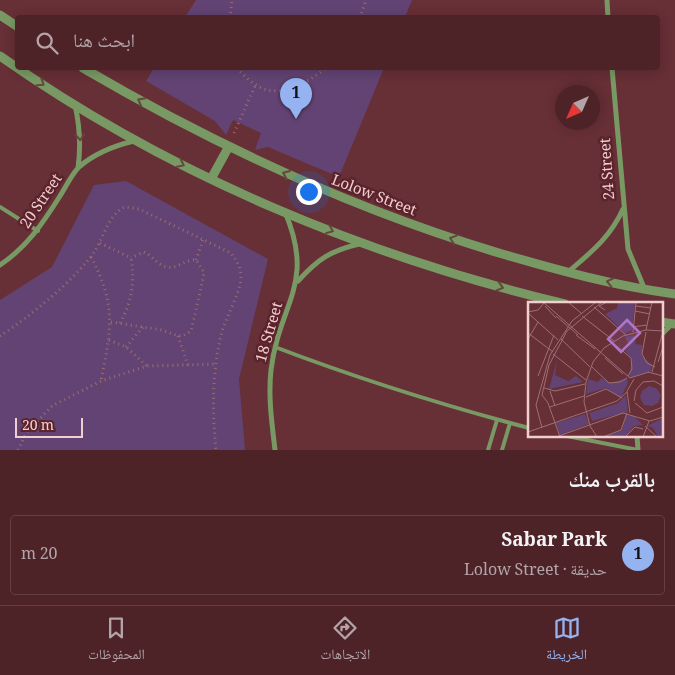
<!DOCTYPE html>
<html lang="ar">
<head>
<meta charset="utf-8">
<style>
	:root { --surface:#4d2328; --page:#542b30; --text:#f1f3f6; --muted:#b3a4a8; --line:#644045; --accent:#95b2f1 }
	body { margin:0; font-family:Georgia,"Noto Naskh Arabic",serif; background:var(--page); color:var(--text); direction:rtl }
	.compass { position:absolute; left:555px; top:85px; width:45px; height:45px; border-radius:50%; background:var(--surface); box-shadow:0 2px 12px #0003; rotate:225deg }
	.scale { position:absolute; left:15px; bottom:12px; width:68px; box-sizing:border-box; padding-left:5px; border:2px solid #f2ced0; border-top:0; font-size:14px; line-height:18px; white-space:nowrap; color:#f2ced0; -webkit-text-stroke:4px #5b242c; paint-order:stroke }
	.you { position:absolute; left:308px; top:191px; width:18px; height:18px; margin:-12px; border:4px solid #fff; border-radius:50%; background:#1a73e8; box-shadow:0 0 0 8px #1a73e833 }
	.badge { display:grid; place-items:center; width:32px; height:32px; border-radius:50%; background:var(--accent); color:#111; font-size:16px; font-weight:700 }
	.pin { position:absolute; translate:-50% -41px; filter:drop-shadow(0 1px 2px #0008) }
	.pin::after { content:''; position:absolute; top:26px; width:18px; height:15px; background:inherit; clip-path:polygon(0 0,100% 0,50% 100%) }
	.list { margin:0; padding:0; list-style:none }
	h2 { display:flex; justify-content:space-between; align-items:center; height:65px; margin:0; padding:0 20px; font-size:21px }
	h2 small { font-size:16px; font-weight:400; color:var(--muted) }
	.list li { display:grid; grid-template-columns:32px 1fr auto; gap:15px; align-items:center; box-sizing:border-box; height:80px; margin:0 10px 10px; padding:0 10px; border:1px solid var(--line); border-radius:5px }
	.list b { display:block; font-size:19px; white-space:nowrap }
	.list p { margin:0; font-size:16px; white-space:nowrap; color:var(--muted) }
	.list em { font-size:16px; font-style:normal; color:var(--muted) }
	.icon { flex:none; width:28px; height:28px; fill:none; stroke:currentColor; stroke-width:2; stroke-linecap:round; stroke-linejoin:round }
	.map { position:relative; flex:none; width:675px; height:450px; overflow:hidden; direction:ltr }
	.search { position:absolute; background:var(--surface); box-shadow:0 2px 12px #0003; left:15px; right:15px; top:15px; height:55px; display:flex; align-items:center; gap:12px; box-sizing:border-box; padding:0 18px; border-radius:5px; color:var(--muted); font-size:19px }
	.sheet { height:155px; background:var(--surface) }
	nav { display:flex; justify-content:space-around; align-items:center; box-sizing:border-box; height:70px; border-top:1px solid var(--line); background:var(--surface); font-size:14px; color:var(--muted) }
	nav a { display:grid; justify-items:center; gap:2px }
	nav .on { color:var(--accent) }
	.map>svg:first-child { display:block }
	.green { fill:#634373 }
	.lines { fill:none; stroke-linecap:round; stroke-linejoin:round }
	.path { stroke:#9c6c71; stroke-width:3; stroke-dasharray:1 4; stroke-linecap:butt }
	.service { stroke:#789964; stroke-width:4 }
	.minor { stroke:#789964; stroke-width:5 }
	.tertiary { stroke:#789964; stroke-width:9 }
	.oneway { stroke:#64473d }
	.labels { text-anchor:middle; stroke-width:5; stroke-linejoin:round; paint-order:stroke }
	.street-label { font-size:15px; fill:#f2ced0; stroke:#5b242c }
	.inset-road { fill:none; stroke:#9f6f74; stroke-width:1 }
	.view { fill:#b175c7; fill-opacity:0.15; stroke:#b175c7; stroke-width:2.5 }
	.inset-edge { fill:none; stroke:#f2ced0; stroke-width:2.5 }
</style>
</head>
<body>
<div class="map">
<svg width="675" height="450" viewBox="0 0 675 450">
	<rect width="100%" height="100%" fill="#672f36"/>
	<path class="green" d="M196,0H412L405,17H185Z
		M154,68H384L339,177L268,147L255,150L261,133L233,120L226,135L215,121L146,81Z
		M126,181L268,259L239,379L245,450H0V300L52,267L94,185Z"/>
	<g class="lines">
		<path class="path" d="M230,18L232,0
			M360,18L366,0
			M237,68C240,72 244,75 248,79C274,103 303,86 326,68
			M234,133L255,86
			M100,243L131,258
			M91,257C117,306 111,329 101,381
			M196,260L203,240
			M111,322L162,330L178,336H183L191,331L203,279L204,272L196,260C185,259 178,269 168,267C157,266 153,255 143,252L131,258
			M120,323C132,301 135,283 131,258
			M0,336C28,318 79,277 96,249C105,234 109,214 125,207L139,209L231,253C237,261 241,267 241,277C241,292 225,319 221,335C212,374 212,410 216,450
			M178,336L188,365
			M109,340L126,347L147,366
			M126,347L143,327
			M18,450L27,432L52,406L101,381L147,366L216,364"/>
		<path class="service" d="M0,207L38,231
			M275,347C359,379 442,405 529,428
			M567,436L638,450
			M488,450L497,420
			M502,450L510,423"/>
		<path class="minor" d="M607,0L608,18
			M612,68L628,249L645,290
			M75,105C80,127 81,146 78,168
			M0,265C27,247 43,223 60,196C66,187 71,175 79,167C95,153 113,146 134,141
			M567,273C590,253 610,238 623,209
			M298,281C318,259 330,251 359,244
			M661,335L672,324
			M637,436L638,450
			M275,450C272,424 268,397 271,370C279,303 316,285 285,212"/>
		<path class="tertiary" d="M0,15L18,27
			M0,56C169,175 365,256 565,304
			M83,68C216,146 350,208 499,253C557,270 615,286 675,294
			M211,179L228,148
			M661,322L675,324"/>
	</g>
	<defs><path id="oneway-chevron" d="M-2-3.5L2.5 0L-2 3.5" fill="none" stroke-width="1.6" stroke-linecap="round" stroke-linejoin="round" transform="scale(1.25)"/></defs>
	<g class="oneway">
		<use href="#oneway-chevron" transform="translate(41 83) rotate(33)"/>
		<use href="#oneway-chevron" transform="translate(141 101) rotate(-152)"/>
		<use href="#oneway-chevron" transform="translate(80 137) rotate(87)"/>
		<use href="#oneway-chevron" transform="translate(181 164) rotate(26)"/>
		<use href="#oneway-chevron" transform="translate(286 174) rotate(-156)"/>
		<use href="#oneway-chevron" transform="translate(330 230) rotate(22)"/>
		<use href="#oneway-chevron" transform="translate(453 239) rotate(-161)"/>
		<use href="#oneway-chevron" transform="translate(610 282) rotate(-168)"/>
		<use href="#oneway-chevron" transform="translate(500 287) rotate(16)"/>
	</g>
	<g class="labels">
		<g class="street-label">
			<text transform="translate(607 169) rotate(-94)" y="5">24 Street</text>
			<text transform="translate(374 195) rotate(21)" y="5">Lolow Street</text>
			<text transform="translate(41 201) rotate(-56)" y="5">20 Street</text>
			<text transform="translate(269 332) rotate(-74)" y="5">18 Street</text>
		</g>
	</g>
	<g transform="translate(528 302)">
		<rect width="135" height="135" fill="#672f36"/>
		<path d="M107,0L104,28L97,31L77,12L89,6L90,1ZM106,33L108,42L114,43V54L124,63L123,69L105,75H101L104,57L97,49L101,44L97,35ZM29,58L27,73L40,79L48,74L55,80L21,87ZM73,76L83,81L99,76L100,81L93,96L78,86L58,92L60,77L70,80ZM121,84L128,86L133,93L130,101L124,104L116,103L112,95L114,89ZM98,93L100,110L64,119L61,111L90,101ZM57,112L61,122L32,133L28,121ZM98,113L106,114L115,123L106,124L97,135H77L94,128ZM135,116V135H130L125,126L119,124Z" fill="#634373"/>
		<path class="inset-road" d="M15,0L102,76L121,70M40,0L53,11M17,4L28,16M108,4L123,6M66,5L98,33M77,8L71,4L79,0M107,9L122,12M0,10L10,8L16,1M0,11L30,38M28,14L50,33M54,14L86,39M104,25L119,23M118,28L124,0M105,30L108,0M118,30L114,52L119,61L127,65M0,31L25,50M48,33L67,47M0,37L10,20M33,37L62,65M85,41L103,56L104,67L100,74M25,52L58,78M77,56L95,72M130,60L135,45M64,65L81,81L92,80L99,76M120,70L135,74M124,70L135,29M10,74L26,33M16,86L27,89L57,82M22,89L27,104M58,95L78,87L94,96M106,99L108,88L115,80L126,79L135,84M107,101L119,111L135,105M22,105L56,94M102,111L99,89L106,77M117,124L129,135M14,126L8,103L22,53L44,19L68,0M0,130L89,99L99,90M28,135L95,111L122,119L135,115M32,135L20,101L14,93L21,63L39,29L74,0M69,135L62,124L56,100L58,80L65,60L76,46L95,34L118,28L135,29M75,135L93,128L99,111M97,135L107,125L115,127M115,135L121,119"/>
		<path class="view" d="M99,18L112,31L93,50L80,37Z"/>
		<rect width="135" height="135" class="inset-edge"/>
	</g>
</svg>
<svg class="compass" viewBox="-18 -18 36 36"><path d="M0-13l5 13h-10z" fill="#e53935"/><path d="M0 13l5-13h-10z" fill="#b3a4a8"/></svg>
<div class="scale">20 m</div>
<div class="you"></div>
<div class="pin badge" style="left:296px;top:119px">1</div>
<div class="search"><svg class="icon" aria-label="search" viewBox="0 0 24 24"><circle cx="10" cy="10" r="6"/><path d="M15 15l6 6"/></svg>ابحث هنا</div>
</div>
<section class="sheet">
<h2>بالقرب منك<small></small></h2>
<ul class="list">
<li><span class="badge">1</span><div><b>Sabar Park</b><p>حديقة · Lolow Street</p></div><em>20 m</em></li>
</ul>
</section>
<nav>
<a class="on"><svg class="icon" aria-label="map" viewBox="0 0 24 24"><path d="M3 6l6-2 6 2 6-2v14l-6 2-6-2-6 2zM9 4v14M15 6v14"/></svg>الخريطة</a>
<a><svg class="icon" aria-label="directions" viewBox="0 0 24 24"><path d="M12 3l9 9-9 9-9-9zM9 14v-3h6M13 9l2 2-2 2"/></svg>الاتجاهات</a>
<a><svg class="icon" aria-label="saved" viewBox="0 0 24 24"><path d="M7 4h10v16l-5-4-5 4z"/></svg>المحفوظات</a>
</nav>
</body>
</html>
